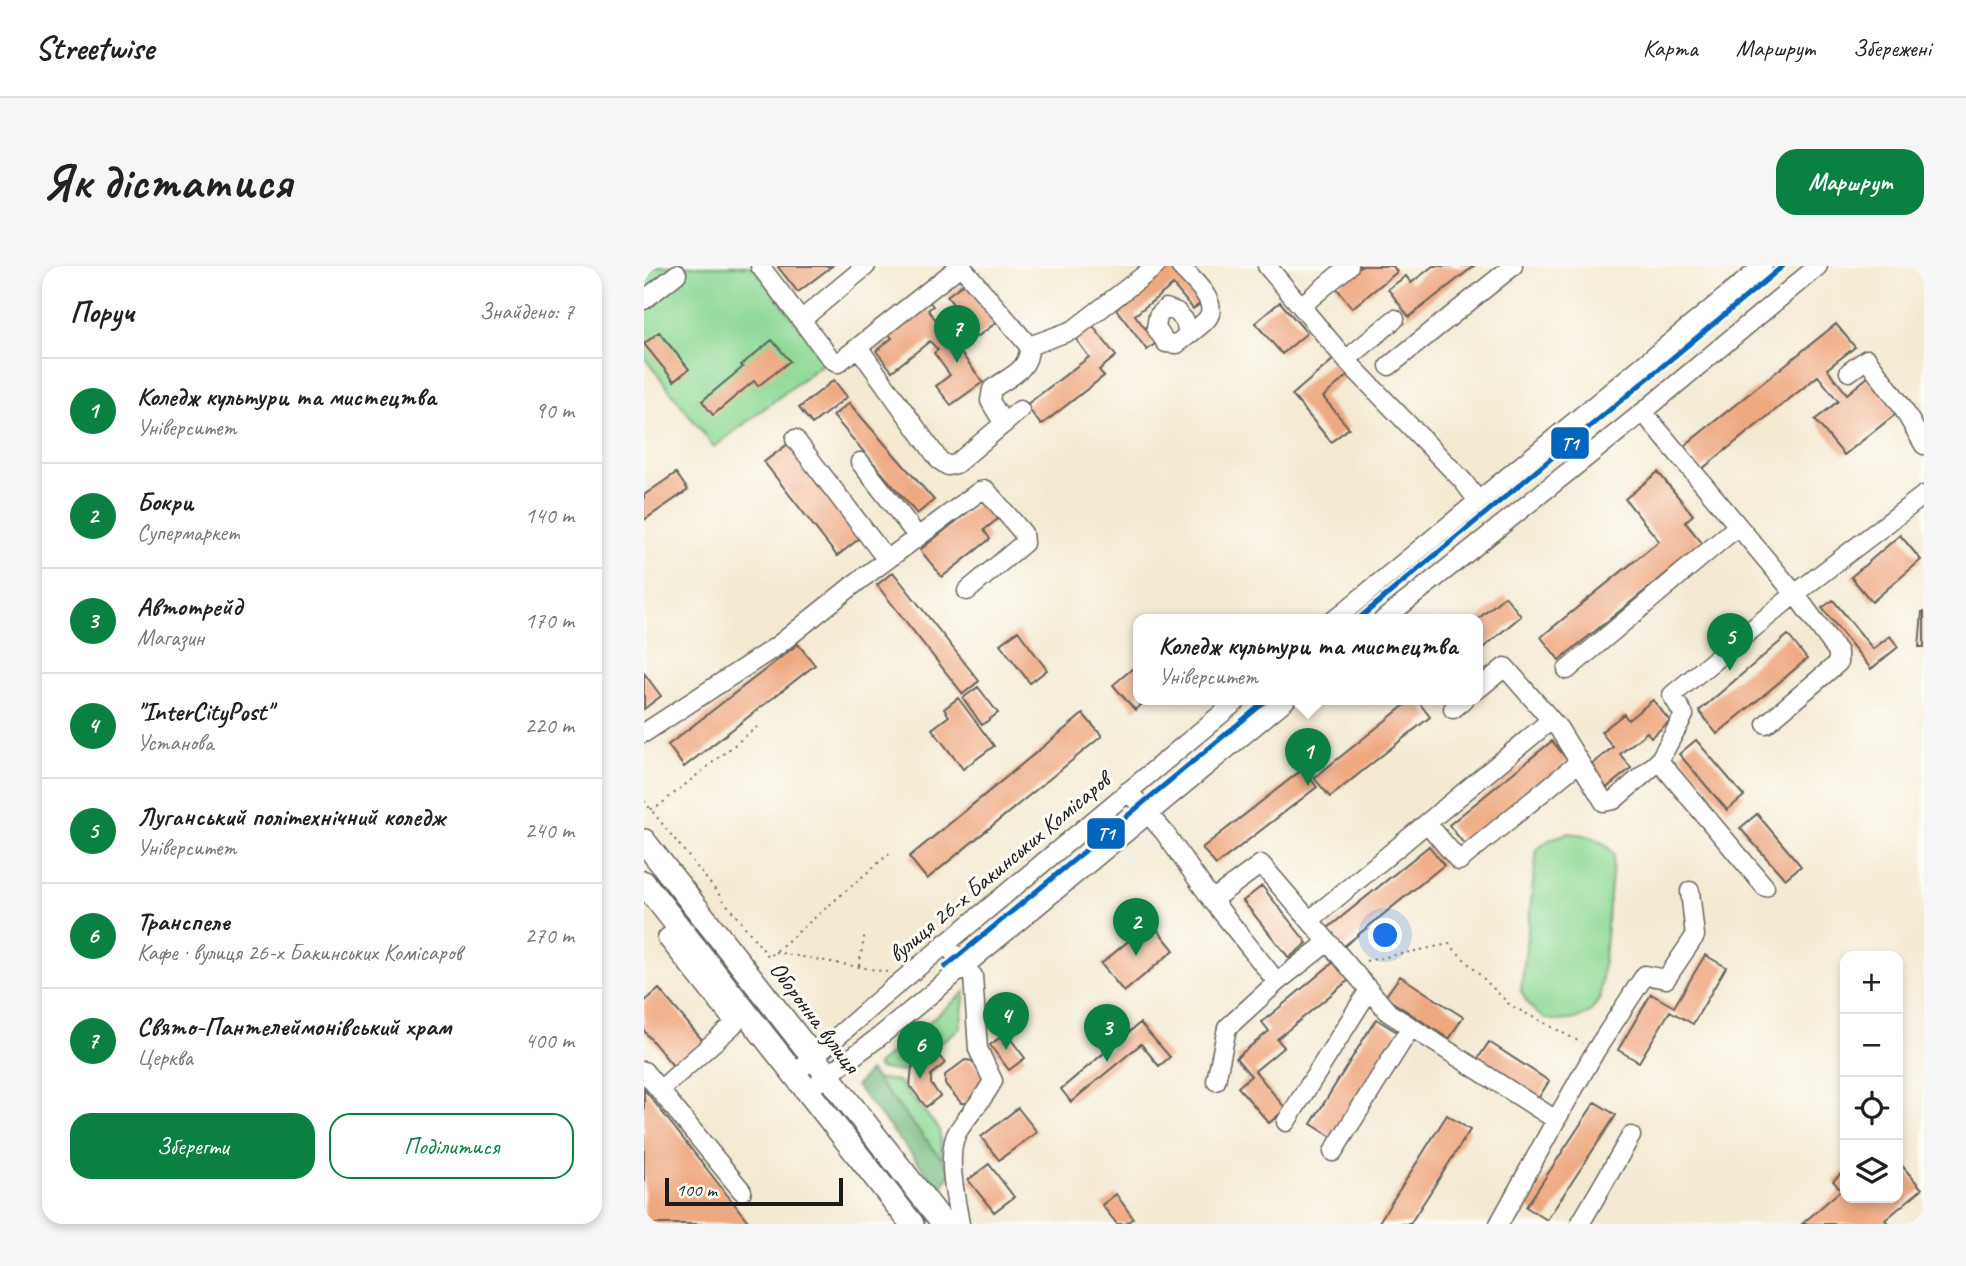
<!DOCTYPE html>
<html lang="uk">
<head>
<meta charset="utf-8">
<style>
	:root { --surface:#fff; --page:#f6f6f6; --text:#222; --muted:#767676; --line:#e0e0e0; --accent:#0b8043 }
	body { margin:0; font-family:Caveat,sans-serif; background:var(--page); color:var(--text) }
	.controls { position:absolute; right:21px; bottom:21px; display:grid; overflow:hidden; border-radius:14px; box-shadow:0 4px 10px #0003 }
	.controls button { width:63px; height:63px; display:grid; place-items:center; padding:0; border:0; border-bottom:2px solid var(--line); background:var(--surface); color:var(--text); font:35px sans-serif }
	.scale { position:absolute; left:21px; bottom:18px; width:178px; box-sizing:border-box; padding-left:7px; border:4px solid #1c1c1c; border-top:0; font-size:19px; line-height:24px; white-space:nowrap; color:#1c1c1c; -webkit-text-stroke:5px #fdfcf7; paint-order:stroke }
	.you { position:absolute; left:742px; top:670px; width:24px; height:24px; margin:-18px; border:5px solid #fff; border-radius:50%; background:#1a73e8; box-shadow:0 0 0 10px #1a73e833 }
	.badge { display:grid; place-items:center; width:46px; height:46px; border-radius:50%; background:var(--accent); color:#fff; font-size:23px; font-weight:700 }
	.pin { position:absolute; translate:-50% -58px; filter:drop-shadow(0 2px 4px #0008) }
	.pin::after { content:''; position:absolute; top:37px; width:24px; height:21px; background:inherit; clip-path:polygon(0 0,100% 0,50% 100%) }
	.popup { position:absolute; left:489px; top:348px; width:350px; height:91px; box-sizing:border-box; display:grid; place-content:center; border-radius:14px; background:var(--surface); filter:drop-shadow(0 2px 5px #0005); font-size:23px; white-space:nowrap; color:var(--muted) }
	.popup b { font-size:26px; color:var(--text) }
	.popup::after { content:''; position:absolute; left:50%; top:100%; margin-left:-14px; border:14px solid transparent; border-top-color:var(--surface) }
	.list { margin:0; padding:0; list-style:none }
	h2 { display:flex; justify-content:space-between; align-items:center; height:91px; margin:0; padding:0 28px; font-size:30px }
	h2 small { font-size:23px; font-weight:400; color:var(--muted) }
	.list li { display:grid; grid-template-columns:46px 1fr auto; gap:21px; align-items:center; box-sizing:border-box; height:105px; padding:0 28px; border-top:2px solid var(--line) }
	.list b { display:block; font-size:26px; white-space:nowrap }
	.list p { margin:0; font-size:23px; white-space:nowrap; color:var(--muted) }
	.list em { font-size:23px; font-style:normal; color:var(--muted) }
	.actions { display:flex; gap:14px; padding:21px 28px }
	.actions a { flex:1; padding:16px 0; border:2px solid var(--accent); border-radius:21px; text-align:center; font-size:24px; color:var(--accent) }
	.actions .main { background:var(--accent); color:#fff }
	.icon { flex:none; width:38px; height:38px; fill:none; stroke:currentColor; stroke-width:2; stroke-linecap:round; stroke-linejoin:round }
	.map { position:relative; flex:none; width:1280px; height:958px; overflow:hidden; border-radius:21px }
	header { display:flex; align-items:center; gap:42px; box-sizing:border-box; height:98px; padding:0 35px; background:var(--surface); border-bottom:2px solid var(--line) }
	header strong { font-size:33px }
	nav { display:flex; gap:38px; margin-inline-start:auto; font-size:24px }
	.intro { display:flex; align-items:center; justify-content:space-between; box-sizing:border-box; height:168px; padding:0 42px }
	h1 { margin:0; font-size:49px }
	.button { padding:18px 32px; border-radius:21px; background:var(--accent); color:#fff; font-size:24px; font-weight:700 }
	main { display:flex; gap:42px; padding:0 42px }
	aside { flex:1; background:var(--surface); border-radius:21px; box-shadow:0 4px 10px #0003 }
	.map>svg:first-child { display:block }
	.green { fill:#8ed996; stroke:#557a59; stroke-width:2 }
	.forest { fill:#72b97f; stroke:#476a4e; stroke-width:2 }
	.building { fill:#efa981 }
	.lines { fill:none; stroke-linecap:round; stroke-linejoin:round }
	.minor-casing { stroke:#68645c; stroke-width:21 }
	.major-casing { stroke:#68645c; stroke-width:26 }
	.path { stroke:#68645c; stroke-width:2; stroke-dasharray:2 5; stroke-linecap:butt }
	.minor { stroke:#fff; stroke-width:18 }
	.major { stroke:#fff; stroke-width:23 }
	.tram-1-casing { stroke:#fdfcf7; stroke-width:10 }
	.tram-1 { stroke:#0065bd; stroke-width:5 }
	.labels { text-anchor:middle; stroke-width:6; stroke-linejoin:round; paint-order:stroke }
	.street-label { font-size:24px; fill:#1c1c1c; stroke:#fdfcf7 }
	.line-badge { stroke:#fdfcf7; stroke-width:2.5 }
	.badge-label { font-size:19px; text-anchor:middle; font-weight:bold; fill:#fff }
</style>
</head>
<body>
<header>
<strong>Streetwise</strong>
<nav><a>Карта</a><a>Маршрут</a><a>Збережені</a></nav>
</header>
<div class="intro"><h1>Як дістатися</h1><a class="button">Маршрут</a></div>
<main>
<aside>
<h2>Поруч<small>Знайдено: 7</small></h2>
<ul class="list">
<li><span class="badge">1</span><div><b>Коледж культури та мистецтва</b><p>Університет</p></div><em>90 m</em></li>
<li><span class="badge">2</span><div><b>Бокри</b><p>Супермаркет</p></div><em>140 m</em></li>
<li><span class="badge">3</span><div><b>Автотрейд</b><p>Магазин</p></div><em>170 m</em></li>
<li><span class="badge">4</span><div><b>&quot;InterCityPost&quot;</b><p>Установа</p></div><em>220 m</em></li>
<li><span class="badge">5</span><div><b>Луганський політехнічний коледж</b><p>Університет</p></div><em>240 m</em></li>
<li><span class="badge">6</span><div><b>Транспеле</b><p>Кафе · вулиця 26-х Бакинських Комісаров</p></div><em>270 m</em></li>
<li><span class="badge">7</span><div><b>Свято-Пантелеймонівський храм</b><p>Церква</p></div><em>400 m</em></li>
</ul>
<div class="actions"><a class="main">Зберегти</a><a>Поділитися</a></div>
</aside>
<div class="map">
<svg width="1280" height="958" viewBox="0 0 1280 958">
	<rect width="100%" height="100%" fill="#fdfcf7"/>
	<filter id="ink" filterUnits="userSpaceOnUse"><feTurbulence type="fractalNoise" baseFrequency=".0143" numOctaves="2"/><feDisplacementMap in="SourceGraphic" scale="14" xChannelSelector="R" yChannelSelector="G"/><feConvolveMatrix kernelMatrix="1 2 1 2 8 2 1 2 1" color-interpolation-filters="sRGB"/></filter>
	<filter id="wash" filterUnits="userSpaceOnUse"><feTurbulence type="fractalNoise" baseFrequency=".00686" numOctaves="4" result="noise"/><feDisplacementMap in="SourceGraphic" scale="28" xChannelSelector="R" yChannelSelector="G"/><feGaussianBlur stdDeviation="1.57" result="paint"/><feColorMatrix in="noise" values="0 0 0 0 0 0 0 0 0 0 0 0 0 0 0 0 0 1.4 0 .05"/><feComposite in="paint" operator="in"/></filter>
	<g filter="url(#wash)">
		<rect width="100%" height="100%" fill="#f4ead4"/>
		<path class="green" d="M0,0H109L182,95L70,181L0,91Z
			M924,567C943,568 958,573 970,588L956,732C953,736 950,742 946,746C940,751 933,753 925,754C901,758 887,747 877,725L893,583L907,573Z
			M321,726L316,762L257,806L233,802V799Z
			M235,813L254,815L295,863L299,894L231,815Z"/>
		<path class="forest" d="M225,805L309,906L296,923L212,820Z"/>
		<g id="blocks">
			<path class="building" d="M136,0H188L154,26L134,1Z
				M523,0H527L557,37L549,43L529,19L491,49L512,77L503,84L472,43L481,36L477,31Z
				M716,0H749L753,6L708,42L691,20Z
				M789,0H830L765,51L744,23L762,10L767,17Z
				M322,16L353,56L333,71L303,30Z
				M281,30L289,40L284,44L339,116L307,139L292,120L306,109L290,87L294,84L286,75L248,105L232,85L248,72L241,63Z
				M636,36L663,67L638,88L611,57Z
				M1192,58L1211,81L1183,103L1203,128L1224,111L1253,147L1200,189L1171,154L1194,135L1174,110L1058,203L1040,180Z
				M448,59L472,90L455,104L460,110L397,159L382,139L445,91L431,72Z
				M15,66L45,103L30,115L0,78Z
				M128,74L146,95L114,120L110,115L69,149L58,135L99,101L97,99Z
				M690,93L704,109L679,131L705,162L687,176L648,129Z
				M190,114L203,131L168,158L155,142Z
				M205,137L290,234L273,248L189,150Z
				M144,178L216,272L193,290L120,196Z
				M1014,206L1049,249L1041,256L1059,278L915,394L897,371L1015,275L981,233Z
				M32,207L44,224L0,254V229Z
				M345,229L360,248L340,264L346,273L298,311L276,284Z
				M1256,269L1277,294L1228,336L1207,311Z
				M249,306L335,415L319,428L233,319Z
				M861,330L877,350L834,386V353Z
				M1189,334L1229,383L1246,370L1254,381L1227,403L1178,342Z
				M1278,346H1280V381H1275Z
				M374,365L403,404L386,417L356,378Z
				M1144,369L1163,393L1073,468L1055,445Z
				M154,378L171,399L40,501L24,479Z
				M494,398V434H503L491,444L469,419Z
				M0,407L17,430L0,443Z
				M334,421L354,447L338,459L319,432Z
				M314,432L350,480L319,503L288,463L305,450L300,443Z
				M767,434H773L786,451L686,531L670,512Z
				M1009,434L1026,455L1007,471L1003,466L976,488L987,502L961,523L944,501L969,481L957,466L980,448L984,454Z
				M439,448L458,470L283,613L265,591Z
				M1052,474L1100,530L1083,544L1035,488Z
				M908,475L924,495L821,579L805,559Z
				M659,503L673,521L572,599L558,582Z
				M1113,548L1157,600L1141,613L1096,562Z
				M785,580L800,599L699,681L684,662Z
				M618,620L663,677L645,692L599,635Z
				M507,656L530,684L480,726L457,698Z
				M1061,689L1082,701L1049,758L1026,745L995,796L974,784L1007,728L1030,741Z
				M691,695L706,713L633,773L640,781L611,805L642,843L625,857L594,821L607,810L592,792L625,765L618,756Z
				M756,710L819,751L805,773L741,731Z
				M15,723L59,775L29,800L0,765V736Z
				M732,753L753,766L688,871L667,858Z
				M496,757L526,791L515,800L497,778L427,836L417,823Z
				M362,767L381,792L365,804L346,779Z
				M845,776L905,815L894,833L833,794Z
				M289,783L301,797L287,809V818L296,830L282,841L266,820L268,801Z
				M321,794L328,795L345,817L344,821L323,837H317L301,818V809Z
				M0,823L106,958H0Z
				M951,836L972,849L903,954L882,941Z
				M374,842L393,866L355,894L337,871Z
				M803,849L826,864L766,958H737L735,956Z
				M1254,895L1278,923L1241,954L1245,958H1158L1197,924L1189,915L1201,904V932H1254Z
				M345,898L370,931L350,946L324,914Z
				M472,928L489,952L482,958H473L458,939Z"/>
		</g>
	</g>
	<g filter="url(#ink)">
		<use href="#blocks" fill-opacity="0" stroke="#68645c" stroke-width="2"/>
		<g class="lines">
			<g class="minor-casing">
				<path id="minor" d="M116,0L187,93L194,97L316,0
					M317,0L385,80C386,104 366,110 348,123L346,135L360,158
					M536,0C546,12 577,36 563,53C557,60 548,66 541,72
					M623,0L702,94L819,215L834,235
					M0,34L33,8
					M657,40L705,0
					M522,42L533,46L541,55L544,68L533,78L522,77L512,62L514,50Z
					M157,54L222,0
					M385,80L429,64L512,0
					M214,81L295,194L304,200L312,198L376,144
					M702,94L751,53
					M745,100L869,0
					M1205,106L1223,93L1257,139L1280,179
					M999,146L1151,328L1194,386V397L1122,458
					M151,173L243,294
					M216,196L274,271
					M690,354L1119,0
					M739,354L999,146L1174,0
					M923,404L1094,260
					M834,423L861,401L915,463L960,536L970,534L1015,495
					M809,443L820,434
					M0,467L133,380L213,316L336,225L342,224L379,267L380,277L323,325
					M484,525L520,566L568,634L617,598L745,747L912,854L952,784L1001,709L1022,713L1051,670L1046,625
					M783,557L815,595L934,497
					M1121,621L1015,495L1040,449L1028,429L1151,328L1280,229
					M568,634L633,716
					M666,654L907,454
					M36,663L23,672L91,757
					M301,677L329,710L334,783L349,815C339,834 325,848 314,865C301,886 312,934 316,958
					M0,805L98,925
					M151,808L237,732L594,434
					M572,815L583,762L633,716L684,676
					M175,816L235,771L642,434
					M16,824L88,760L98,749
					M642,856L725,724
					M689,886L767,761
					M855,958L912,854
					M936,958L987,870"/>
			</g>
			<g class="major-casing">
				<path id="major" d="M0,575L300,958
					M0,617L268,958"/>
			</g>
			<path class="path" d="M0,535L125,691L247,586
				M7,543L12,542L114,460
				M131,686L243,706
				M722,695L805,678L866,739L938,777
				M215,700L221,666"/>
			<use href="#minor" class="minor"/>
			<use href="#major" class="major"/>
			<g class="tram-1-casing">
				<path id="tram-1" d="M713,354L1139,0
					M301,701L623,434"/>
			</g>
			<use href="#tram-1" class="tram-1"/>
		</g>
	</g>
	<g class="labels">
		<g class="street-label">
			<text transform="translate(355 601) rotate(-40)" y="8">вулиця 26-х Бакинських Комісаров</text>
			<text transform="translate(171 751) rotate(53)" y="8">Оборонна вулиця</text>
		</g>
	</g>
	<g class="line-badge">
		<rect x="906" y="160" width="40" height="34" rx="7" fill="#0065bd"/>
		<rect x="442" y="551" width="40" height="33" rx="7" fill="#0065bd"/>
	</g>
	<g class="badge-label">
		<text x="926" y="184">T1</text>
		<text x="462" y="574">T1</text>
	</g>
</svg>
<div class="controls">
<button>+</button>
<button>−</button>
<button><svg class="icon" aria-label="locate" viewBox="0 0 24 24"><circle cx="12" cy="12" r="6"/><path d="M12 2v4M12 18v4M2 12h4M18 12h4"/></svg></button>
<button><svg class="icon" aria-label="layers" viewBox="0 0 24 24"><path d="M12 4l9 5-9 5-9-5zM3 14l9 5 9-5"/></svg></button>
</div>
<div class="scale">100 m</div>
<div class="you"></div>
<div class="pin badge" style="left:664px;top:520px">1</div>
<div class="popup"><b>Коледж культури та мистецтва</b>Університет</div>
<div class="pin badge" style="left:492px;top:690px">2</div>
<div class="pin badge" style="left:463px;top:796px">3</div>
<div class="pin badge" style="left:362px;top:784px">4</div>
<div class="pin badge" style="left:1086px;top:405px">5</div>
<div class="pin badge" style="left:276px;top:813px">6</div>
<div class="pin badge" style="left:313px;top:97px">7</div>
</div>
</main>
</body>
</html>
